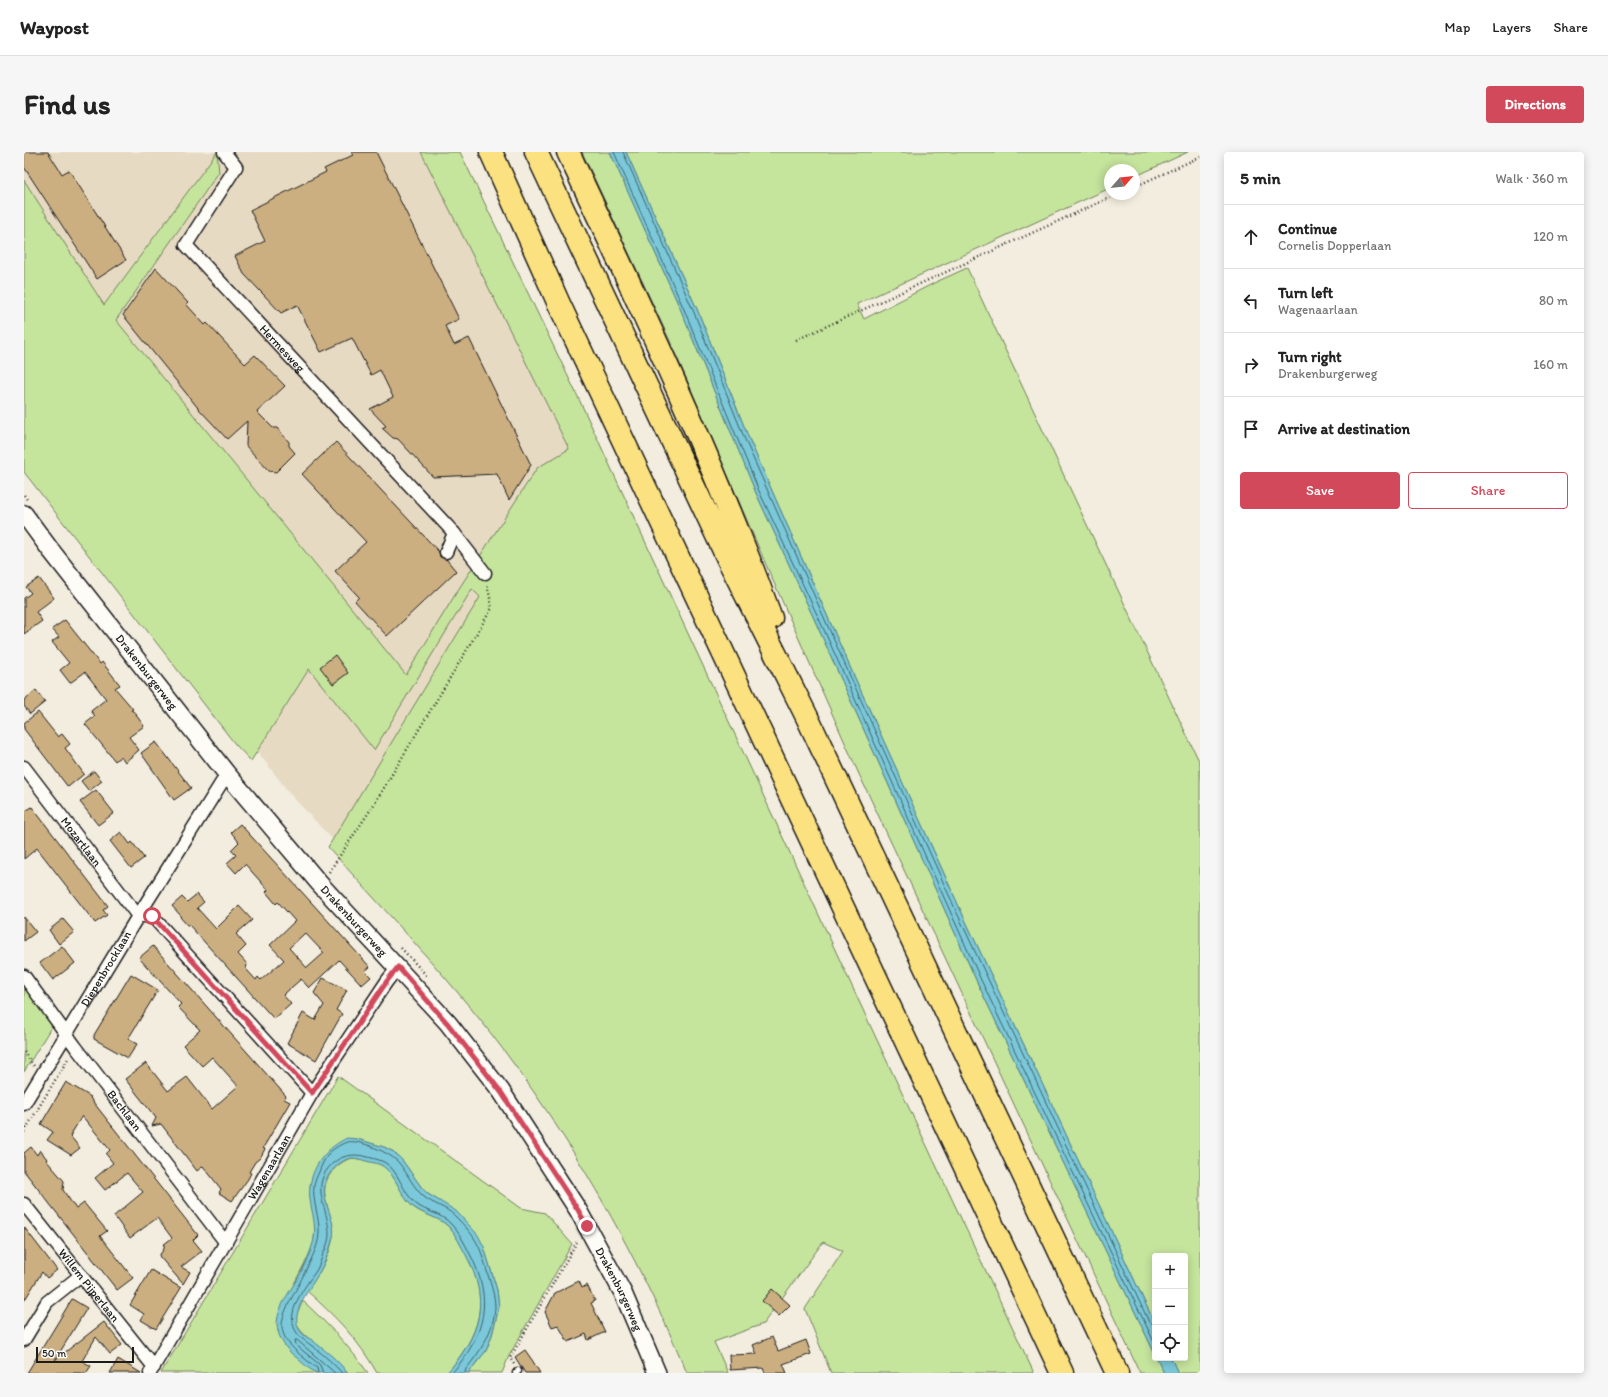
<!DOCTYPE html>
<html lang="en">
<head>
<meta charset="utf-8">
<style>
	:root { --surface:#fff; --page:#f6f6f6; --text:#222; --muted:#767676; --line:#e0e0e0; --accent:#d1495b }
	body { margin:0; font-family:Itim,sans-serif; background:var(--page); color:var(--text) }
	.controls { position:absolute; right:12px; bottom:12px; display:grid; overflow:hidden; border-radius:4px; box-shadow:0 2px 10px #0003 }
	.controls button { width:36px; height:36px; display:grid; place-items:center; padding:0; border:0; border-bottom:1px solid var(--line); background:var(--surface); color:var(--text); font:20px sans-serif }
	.compass { position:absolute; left:1080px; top:12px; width:36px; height:36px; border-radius:50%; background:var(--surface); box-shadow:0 2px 10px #0003; rotate:62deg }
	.scale { position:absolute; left:12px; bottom:10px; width:98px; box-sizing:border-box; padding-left:4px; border:2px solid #1c1c1c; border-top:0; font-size:11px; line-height:14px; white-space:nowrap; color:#1c1c1c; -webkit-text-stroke:3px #fdfcf7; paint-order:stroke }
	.stop { position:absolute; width:12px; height:12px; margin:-9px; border:3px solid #d1495b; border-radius:50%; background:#fff }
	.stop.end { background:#d1495b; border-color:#fff; box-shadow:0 1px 4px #0008 }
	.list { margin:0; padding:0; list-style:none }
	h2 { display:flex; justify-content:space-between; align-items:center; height:52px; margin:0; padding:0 16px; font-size:17px }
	h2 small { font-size:13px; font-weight:400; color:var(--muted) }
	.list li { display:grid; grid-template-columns:26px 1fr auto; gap:12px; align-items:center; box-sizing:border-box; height:64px; padding:0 16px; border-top:1px solid var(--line) }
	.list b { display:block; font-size:15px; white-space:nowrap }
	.list p { margin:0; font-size:13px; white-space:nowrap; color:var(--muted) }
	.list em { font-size:13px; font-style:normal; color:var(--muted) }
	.actions { display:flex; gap:8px; padding:12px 16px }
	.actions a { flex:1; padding:9px 0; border:1px solid var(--accent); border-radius:4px; text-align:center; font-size:14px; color:var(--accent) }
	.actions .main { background:var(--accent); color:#fff }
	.icon { flex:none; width:22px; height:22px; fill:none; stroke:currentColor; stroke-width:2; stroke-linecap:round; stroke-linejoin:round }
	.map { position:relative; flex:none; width:1176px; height:1221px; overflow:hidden; border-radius:4px }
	header { display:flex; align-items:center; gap:24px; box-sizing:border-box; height:56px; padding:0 20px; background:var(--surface); border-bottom:1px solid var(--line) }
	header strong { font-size:19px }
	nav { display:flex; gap:22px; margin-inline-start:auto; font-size:14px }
	.intro { display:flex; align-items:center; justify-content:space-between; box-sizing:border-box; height:96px; padding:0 24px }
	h1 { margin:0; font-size:28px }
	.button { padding:10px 18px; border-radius:4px; background:var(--accent); color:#fff; font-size:14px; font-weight:700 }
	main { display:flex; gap:24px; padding:0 24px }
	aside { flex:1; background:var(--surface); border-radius:4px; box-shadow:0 2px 10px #0003 }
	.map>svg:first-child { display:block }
	.built { fill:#e7dac3 }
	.green { fill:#c5e49c; stroke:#70805c }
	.water { fill:#7ac8d9; stroke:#54838d }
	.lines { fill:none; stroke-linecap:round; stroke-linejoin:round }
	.shore { stroke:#426168; stroke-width:1 }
	.building { fill:#ccaf81; stroke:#1c1c1c; fill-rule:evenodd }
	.service-casing { stroke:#1c1c1c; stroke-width:9 }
	.minor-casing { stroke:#1c1c1c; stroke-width:15 }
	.secondary-casing { stroke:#1c1c1c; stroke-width:20 }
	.motorway-casing { stroke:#1c1c1c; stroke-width:25 }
	.path { stroke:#1c1c1c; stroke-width:2.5; stroke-dasharray:1 3; stroke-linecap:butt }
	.service { stroke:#fdfcf7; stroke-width:6 }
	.minor { stroke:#fdfcf7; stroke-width:12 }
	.secondary { stroke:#fdfcf7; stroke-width:17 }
	.motorway { stroke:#fbe180; stroke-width:22 }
	.route { stroke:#d1495b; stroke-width:5 }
	.labels { text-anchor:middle; stroke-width:3; stroke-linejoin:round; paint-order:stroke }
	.street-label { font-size:12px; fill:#1c1c1c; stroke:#fdfcf7 }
</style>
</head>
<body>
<header>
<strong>Waypost</strong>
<nav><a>Map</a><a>Layers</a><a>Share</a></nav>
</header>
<div class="intro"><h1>Find us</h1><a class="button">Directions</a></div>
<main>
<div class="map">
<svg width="1176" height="1221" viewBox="0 0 1176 1221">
	<rect width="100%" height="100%" fill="#f3eddf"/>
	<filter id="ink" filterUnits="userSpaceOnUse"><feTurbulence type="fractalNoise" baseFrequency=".025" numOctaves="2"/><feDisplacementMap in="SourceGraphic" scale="8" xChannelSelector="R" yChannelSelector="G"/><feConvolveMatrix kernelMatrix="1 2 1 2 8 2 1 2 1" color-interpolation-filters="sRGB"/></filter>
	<g filter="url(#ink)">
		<path class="built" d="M0,0H411L562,318L323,703L266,642L0,296Z"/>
		<path class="green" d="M193,0L195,20L92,168L382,523L434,438L513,316L545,297L397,0H436L554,245L860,903L1010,1221H807L781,1157L819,1099L799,1090L739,1172L690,1190L704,1221H663C612,1100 546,983 465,879C415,815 358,756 304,695L456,445L448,437L350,598L285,517L227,609L211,592L0,320V28L80,153Z
			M558,0H586L656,156L732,341L792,471L953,830L1131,1202V1206H1133L1140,1221H1116L834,620L743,415L647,191Z
			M602,0H1164L1110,25V18H1086V36L833,152L840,167L912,130L943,116L1064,375L1176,611V1221H1154L1147,1206H1161V1104H1131V1172L937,759L821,504L726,289L673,157Z
			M0,835L29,872L0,920Z
			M314,924L497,1056L521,1061L548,1092L485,1204L478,1221H444L462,1199L468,1183L475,1155L473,1138L460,1095L418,1051L404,1042L398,1036L378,1008L370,1000L360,995L333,987L294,1012L286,1034L291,1069L290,1089L286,1101L256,1159L254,1179L258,1188L265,1199L293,1221H137Z
			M329,1006C339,1008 351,1009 359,1014C371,1021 377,1043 387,1053C397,1063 414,1064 424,1074C432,1082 437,1093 442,1102C467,1150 456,1182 423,1221H353C334,1187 312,1165 283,1139C294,1123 307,1104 309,1083C311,1062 291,1042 307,1021C313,1013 320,1008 329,1006Z
			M279,1149C303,1171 325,1194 344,1221H323C314,1207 274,1183 272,1170C271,1163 276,1155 279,1149Z"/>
		<path class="water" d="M586,0H602L673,157L726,289L821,504L937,759L1131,1172V1202L953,830L792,471L732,341L656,156Z
			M323,986L333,987L360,995L370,1000L378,1008L398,1036L404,1042L432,1059L454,1083L460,1095L473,1138L475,1155L468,1183L462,1199L444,1221H423C456,1183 467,1151 442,1103C437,1094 432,1083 425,1075C415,1065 399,1063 388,1054C376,1043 373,1025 360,1015C357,1012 351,1011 346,1010C341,1009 334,1006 328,1006C318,1007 308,1017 303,1026C293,1046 313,1066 309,1085C306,1097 302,1109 296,1119C288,1135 264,1161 276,1179C279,1183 284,1186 288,1188C300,1198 315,1208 323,1221C315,1221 300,1221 293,1221C286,1219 275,1207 269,1203C260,1195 253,1183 253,1171C254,1154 267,1138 275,1124C280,1114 286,1102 289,1091C295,1071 283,1052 286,1034C289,1012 304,995 323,986Z
			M1133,1206H1147L1154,1221H1140Z"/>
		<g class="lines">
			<path class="shore" d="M590,0L659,155L735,339L796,469L957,828L1131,1192
				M599,0L669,158L722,290L818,506L933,761L1125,1170L1131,1172
				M294,1221L293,1216C241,1178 256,1171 280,1122C286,1109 294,1096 295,1082C296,1066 288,1049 290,1034C291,1029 293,1024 295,1020C297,1014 301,1006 305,1001C309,997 317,992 323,990C335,987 367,1001 375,1011C384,1022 389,1035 400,1045C409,1052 422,1055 431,1064C453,1086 456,1093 464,1123C467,1133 471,1144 471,1155C470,1179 456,1200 442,1217L441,1221
				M299,1221L296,1213L272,1193L271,1188H273L311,1221
				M318,1221C310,1212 301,1204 292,1197C286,1192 277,1187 273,1181C259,1162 281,1135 292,1119C295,1114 297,1108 299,1102C302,1097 305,1088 305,1082C305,1056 284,1034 309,1011C319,1003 328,1002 340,1004C347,1006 354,1007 360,1010C374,1017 379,1041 391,1051C401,1060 417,1061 427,1072C435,1080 440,1090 445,1100C470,1147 462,1182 428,1221"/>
		</g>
		<path class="building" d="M0,0H24L38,22L45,18L102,108L73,127L0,15Z
			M327,0H352L435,167L421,174L430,193L445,186L507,313L485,348L473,322L409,325L374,287L369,286L358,276L362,274L346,257L369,245L356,218L347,223L328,186L297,200L273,153L257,161L220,122L211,104L241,89L226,58L302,20L300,17L329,3Z
			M132,116L164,151L162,152L172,163L181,173L183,171L221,212L231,203L261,234L233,260L249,276H253L265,290V294L271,301L252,320L245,319L222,294L223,269L203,287L174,256L99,163Z
			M312,290L415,400L416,405L422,407L432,419L363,484L331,449L335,445L311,419L342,390L278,322Z
			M15,426L30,446L12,460L18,469L0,482V446L7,441L2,435Z
			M41,468L76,512L78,510L96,533L91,536L109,557L107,558L113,562L112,563L120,574L105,585L115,598L101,610L97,604L91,609L61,572L71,564L67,559L82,547L61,520L46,531L36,518L45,511L28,490L35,485L28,477Z
			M311,503L324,521L309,532L296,515Z
			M12,538L21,550L6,562L0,554V548Z
			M14,560L34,585L38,582L46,592L41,596L60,622L44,635L0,577V571Z
			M132,590L167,636L150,648L117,601Z
			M70,619L78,629L65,639L57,629Z
			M72,638L90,661L74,673L56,650Z
			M8,655L84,754L79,758L83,763L71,771L13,696L0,707V660Z
			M216,672L346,815L341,819L347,825L338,833L315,808L285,836L277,827L259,843L267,852L250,867L165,773H163L156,765L157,764L148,754L158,745L163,750L173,742L180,750L173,756L192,777L215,754L228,768L212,782L222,794L214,802L223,812L222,817L232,828L234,825L237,828L260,808L246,793L271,769L254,750L252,752L242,740L244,738L221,712L212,721L203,711L212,703L207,698L215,690L207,680ZM281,781L300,801L283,816L265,796Z
			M97,680L106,692L108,690L120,706L107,716L86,689Z
			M0,765L12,780L0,789Z
			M39,767L50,780L35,792L25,778Z
			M38,794L51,811L29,828L16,811Z
			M129,794L262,944L260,947L266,950L239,996L241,997L236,1006L231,1010L225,1020L227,1021L224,1027L208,1049L195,1041L197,1037L179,1014L173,1019L137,972L128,974L132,966L101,927L122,911L144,939L163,925L188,957L214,934L188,905L178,914L159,893L176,878L154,855L157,852L115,806Z
			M107,822L134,838L104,887L113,892L104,906L70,887V883Z
			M299,826L323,838L312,858L318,862L292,908L263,891L279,861L291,868L300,853L290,841Z
			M42,930L67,945L66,946L174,1083L169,1088L178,1099L157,1115L166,1120L159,1132L135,1104L141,1095L139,1093L148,1086L133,1066L106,1086L90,1064L119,1040L103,1021L81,1038L71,1026L89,1011L82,1002L86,998L58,964L46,984L56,996L47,1003L23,988L29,980L17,972Z
			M7,995L13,1003L16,998L23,1007L22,1008L40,1029L39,1038L52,1057L60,1051L83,1079L76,1084L109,1126L93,1138L0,1019V1001Z
			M0,1075L33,1118L23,1126L18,1120L0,1149Z
			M127,1118L157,1136L132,1177L117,1168L120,1162L106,1153Z
			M555,1129L558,1136L563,1133L571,1149L567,1151L581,1180L564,1188L562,1182L544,1190L534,1173L528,1175L521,1160L531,1141Z
			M748,1137L766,1153L755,1164L738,1149Z
			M48,1147L63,1156L31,1208L80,1170L98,1193L86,1202L72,1185L58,1209L67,1214L62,1221H3Z
			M748,1185L754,1199L782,1188L787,1202L759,1212L763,1221H741L739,1216L706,1218L705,1203L733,1202L729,1193Z
			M501,1198L508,1208L516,1221H501L491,1205Z
			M94,1207L117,1221H86Z"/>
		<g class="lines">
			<g class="service-casing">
				<path id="service" d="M492,1221L494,1219"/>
			</g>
			<g class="minor-casing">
				<g id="minor">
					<path id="s1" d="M200,0L212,15L162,93L430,381L461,421"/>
					<path d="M422,400L430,381"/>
					<path id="s2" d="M0,615L114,764H128L288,941"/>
					<path id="s3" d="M0,824L51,894L202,1091"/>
					<path id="s4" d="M0,952L114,764L203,622"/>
					<path id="s5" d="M0,1052L130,1215"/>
					<path d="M0,1188L23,1150L57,1123"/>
					<path id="s6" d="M126,1221L288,941L363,829L374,815"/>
				</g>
			</g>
			<g class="secondary-casing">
				<g id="secondary">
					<path id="s7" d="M0,362L25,396L203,622L295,731L424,871L477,939L554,1058L599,1141L633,1221"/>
				</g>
			</g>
			<g class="motorway-casing">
				<path id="motorway" d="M467,0L535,152L1038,1221
					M512,0L704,407L783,565L1093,1221
					M544,0C616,153 689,307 747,466"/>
			</g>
			<path class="path" d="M1110,35L1176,5
				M772,188L1094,42
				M0,343L4,349
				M305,720L349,654L468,456L463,431
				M377,796L404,825
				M0,900L10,914
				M0,980L45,905
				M490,1212L486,1206L554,1088"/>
			<use href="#service" class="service"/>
			<use href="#minor" class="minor"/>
			<use href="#secondary" class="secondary"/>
			<use href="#motorway" class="motorway"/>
		</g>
	</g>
	<g class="lines" filter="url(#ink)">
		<path class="route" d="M128,764L288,941L363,829L374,815L424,872L477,940L554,1058L563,1074"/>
	</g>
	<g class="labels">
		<g class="street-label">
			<text dy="4" stroke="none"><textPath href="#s1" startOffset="253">Hermesweg</textPath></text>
			<text dy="4" stroke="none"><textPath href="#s7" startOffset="200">Drakenburgerweg</textPath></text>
			<text dy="4" stroke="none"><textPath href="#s2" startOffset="94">Mozartlaan</textPath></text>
			<text dy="4" stroke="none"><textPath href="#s7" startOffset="524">Drakenburgerweg</textPath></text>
			<text dy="4" stroke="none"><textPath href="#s4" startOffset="158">Diepenbrocklaan</textPath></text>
			<text dy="4" stroke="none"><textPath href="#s3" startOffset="168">Bachlaan</textPath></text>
			<text dy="4" stroke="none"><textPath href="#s6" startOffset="238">Wagenaarlaan</textPath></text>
			<text dy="4" stroke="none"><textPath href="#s5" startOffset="104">Willem Pijperlaan</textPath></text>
			<text dy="4" stroke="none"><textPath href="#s7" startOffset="980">Drakenburgerweg</textPath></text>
		</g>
	</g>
</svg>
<div class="controls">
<button>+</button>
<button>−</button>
<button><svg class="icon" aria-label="locate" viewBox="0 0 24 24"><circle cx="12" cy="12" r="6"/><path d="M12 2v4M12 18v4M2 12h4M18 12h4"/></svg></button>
</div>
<svg class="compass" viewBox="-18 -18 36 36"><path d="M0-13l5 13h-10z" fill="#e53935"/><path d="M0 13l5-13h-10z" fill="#767676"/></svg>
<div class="scale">50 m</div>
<div class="stop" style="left:128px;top:764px"></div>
<div class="stop end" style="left:563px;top:1074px"></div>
</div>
<aside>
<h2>5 min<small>Walk · 360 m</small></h2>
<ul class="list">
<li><svg class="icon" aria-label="ahead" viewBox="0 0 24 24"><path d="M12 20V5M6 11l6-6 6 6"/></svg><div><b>Continue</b><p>Cornelis Dopperlaan</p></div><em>120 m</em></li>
<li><svg class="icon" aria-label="left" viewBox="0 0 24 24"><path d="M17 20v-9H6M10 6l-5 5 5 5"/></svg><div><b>Turn left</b><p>Wagenaarlaan</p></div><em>80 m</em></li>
<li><svg class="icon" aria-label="right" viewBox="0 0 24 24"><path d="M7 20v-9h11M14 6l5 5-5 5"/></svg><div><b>Turn right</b><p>Drakenburgerweg</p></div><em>160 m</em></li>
<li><svg class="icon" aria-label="arrive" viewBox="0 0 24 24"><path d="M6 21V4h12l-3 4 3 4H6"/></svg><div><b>Arrive at destination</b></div></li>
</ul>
<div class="actions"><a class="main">Save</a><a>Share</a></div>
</aside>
</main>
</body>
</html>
